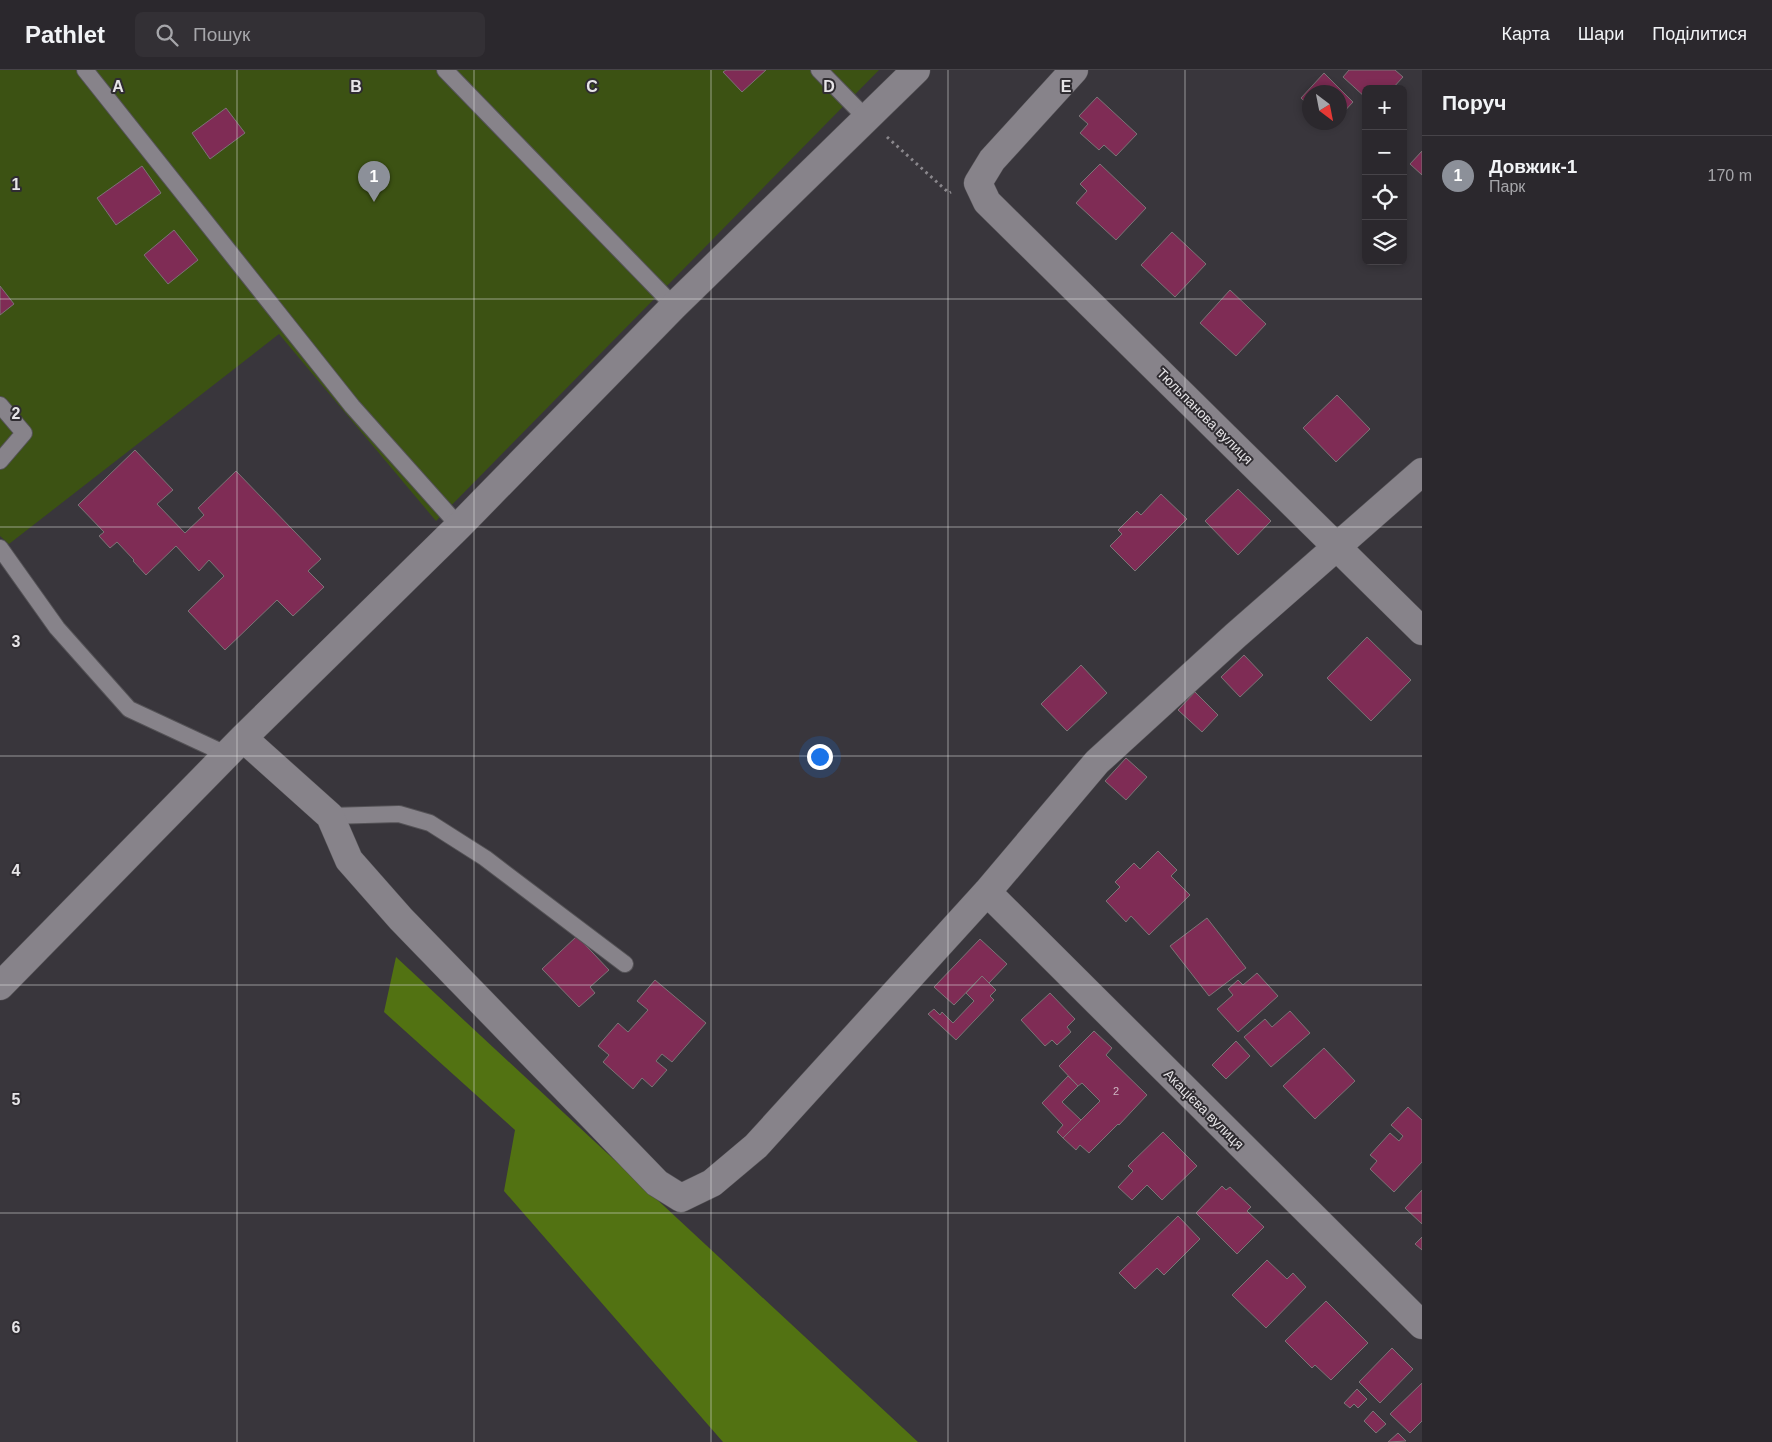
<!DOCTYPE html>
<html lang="uk">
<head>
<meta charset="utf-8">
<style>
	:root { --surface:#2b282d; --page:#333035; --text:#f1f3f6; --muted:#a6a6aa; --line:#474449; --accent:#8c9099 }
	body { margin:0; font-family:Arial,sans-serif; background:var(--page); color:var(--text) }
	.controls { position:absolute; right:15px; top:15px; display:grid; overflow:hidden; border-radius:8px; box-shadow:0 2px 8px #0003 }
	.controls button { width:45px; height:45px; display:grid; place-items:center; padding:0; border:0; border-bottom:1px solid var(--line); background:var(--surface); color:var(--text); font:25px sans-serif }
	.compass { position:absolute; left:1302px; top:15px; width:45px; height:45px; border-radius:50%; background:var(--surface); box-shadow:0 2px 8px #0003; rotate:148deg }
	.you { position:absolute; left:819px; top:686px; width:18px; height:18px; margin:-12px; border:4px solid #fff; border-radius:50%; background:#1a73e8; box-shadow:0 0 0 8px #1a73e833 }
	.badge { display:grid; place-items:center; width:32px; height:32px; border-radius:50%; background:var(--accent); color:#fff; font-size:16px; font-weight:700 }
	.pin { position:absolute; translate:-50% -41px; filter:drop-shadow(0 1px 2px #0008) }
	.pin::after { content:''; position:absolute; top:26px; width:18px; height:15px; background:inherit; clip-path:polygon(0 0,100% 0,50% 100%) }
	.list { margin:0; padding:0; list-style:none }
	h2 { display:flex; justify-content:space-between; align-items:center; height:65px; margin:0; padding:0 20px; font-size:21px }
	h2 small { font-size:16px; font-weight:400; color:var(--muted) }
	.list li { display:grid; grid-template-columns:32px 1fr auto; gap:15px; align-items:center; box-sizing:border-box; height:80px; padding:0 20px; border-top:1px solid var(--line) }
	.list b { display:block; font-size:19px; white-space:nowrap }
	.list p { margin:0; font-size:16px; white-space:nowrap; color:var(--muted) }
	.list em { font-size:16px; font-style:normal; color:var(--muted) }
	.icon { flex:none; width:28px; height:28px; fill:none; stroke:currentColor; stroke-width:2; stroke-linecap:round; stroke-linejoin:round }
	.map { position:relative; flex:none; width:1422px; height:1372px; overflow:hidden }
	header { display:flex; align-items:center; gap:30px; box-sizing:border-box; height:70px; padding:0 25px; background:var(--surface); border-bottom:1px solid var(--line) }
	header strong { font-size:24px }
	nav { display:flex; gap:28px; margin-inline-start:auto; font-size:18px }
	.search { width:350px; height:45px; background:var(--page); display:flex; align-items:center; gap:12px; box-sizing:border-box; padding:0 18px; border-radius:8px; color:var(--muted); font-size:19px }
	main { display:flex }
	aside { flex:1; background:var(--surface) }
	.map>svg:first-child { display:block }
	.green { fill:#3c5213 }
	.forest { fill:#527212 }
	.building { fill:#7f2c55; stroke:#7c7477 }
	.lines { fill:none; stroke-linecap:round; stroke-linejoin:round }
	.lane-casing { stroke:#545256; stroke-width:18 }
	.street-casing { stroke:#545256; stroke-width:29 }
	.path { stroke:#8a878c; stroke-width:3; stroke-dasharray:2.5 4; stroke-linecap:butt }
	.lane { stroke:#87838a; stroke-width:16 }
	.street { stroke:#87838a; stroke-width:28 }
	.grid { fill:none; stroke:#e7e5e8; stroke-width:1; stroke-opacity:0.55 }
	.labels { text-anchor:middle; stroke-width:4; stroke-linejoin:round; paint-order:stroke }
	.number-label { font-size:11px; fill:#cdb7c3 }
	.street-label { font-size:14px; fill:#e7e5e8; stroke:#2f2c31 }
	.grid-label { font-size:16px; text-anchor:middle; font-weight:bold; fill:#e7e5e8; stroke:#2f2c31; stroke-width:4; stroke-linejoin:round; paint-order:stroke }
</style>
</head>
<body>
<header>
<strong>Pathlet</strong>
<div class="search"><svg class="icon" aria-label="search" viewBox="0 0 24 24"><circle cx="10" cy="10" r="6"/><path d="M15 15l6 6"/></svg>Пошук</div>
<nav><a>Карта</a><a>Шари</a><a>Поділитися</a></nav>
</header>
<main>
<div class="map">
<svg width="1422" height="1372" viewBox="0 0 1422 1372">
	<rect width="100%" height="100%" fill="#39363c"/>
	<path class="green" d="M0,0H879L436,451L279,264L9,474L0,466Z"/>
	<path class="forest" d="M396,887L918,1372H723L504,1121L515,1060L384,942Z"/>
	<path class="building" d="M726,0H766L742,22L723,2Z
		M1349,0H1395L1403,7L1392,19H1366V28L1343,7Z
		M1324,3L1353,32L1340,46V22H1310V36L1301,28Z
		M1097,27L1137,64L1116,86L1104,75L1099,80L1080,63L1088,54L1079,46Z
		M226,38L245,63L210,89L192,63Z
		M1422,81V105L1410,94Z
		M1100,94L1146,138L1116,170L1076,133L1087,121L1080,114Z
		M142,96L161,123L116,155L97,128Z
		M174,160L198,190L168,214L144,185Z
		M1172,162L1206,194L1175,227L1141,195Z
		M0,216L14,234L0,245Z
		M1230,220L1266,254L1236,286L1200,253Z
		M1337,325L1370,359L1336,392L1303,358Z
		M135,380L173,420L157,434L185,463L204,445L198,438L236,401L321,489L308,501L324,517L293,546L277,530L225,580L188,541L224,506L209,490L199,501L176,476L146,505L133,491L134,490L117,472L110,478L99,466L104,462L78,435Z
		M1238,419L1271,451L1238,485L1205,451Z
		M1161,424L1187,449L1135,501L1110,476L1122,464L1118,460L1137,441L1141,445Z
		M1367,567L1411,610L1371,651L1327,608Z
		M1244,585L1263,605L1240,627L1221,607Z
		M1081,595L1107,623L1067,661L1041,634Z
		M1195,622L1218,645L1202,662L1178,640Z
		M1126,688L1147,707L1126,730L1105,711Z
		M1158,781L1177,800L1171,806L1190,825L1149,865L1131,846L1126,852L1106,831L1120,817L1115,812L1134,793L1140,799Z
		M1207,848L1246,898L1209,926L1170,876Z
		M577,866L609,900L590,917L595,923L579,937L542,899Z
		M980,869L1007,894L989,913L982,906L954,935L934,917Z
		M1257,903L1278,926L1238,962L1217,939L1233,925L1228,919L1238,910L1243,915Z
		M982,906L996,920L990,926L994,930L956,970L928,944L934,939L940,945L942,942L953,953L974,931L966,923Z
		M655,910L706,953L672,992L662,984L656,991L667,1000L652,1017L642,1008L633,1019L603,992L609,985L598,976L618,953L628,962L648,940L637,931Z
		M1050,923L1075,949L1067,957L1071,962L1057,975L1052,970L1045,976L1021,950Z
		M1290,941L1310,963L1271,997L1244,967L1265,949L1272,957Z
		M1094,961L1112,978L1106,985L1147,1025L1119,1055L1118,1054L1089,1083L1080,1075L1076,1080L1063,1068L1100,1031L1082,1013L1078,1016L1059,996Z
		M1236,971L1250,986L1226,1009L1212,995Z
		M1324,978L1355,1011L1315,1049L1283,1016Z
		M1068,1006L1078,1016L1062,1032L1081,1050L1063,1068L1057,1062L1063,1055L1042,1033Z
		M1408,1037L1422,1050V1092L1394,1122L1370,1099L1377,1091L1370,1085L1390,1063L1399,1071L1403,1066L1391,1055Z
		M1163,1062L1197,1096L1162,1130L1147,1115L1132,1130L1118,1117L1133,1101L1128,1096Z
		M1222,1116L1226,1120L1230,1117L1251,1137L1247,1141L1264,1157L1237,1184L1196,1143Z
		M1422,1120V1154L1405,1138Z
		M1178,1146L1200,1169L1164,1205L1157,1198L1135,1219L1119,1203Z
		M1422,1167V1180L1415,1174Z
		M1267,1190L1287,1209L1293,1203L1306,1217L1266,1258L1232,1225Z
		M1326,1231L1368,1273L1331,1310L1315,1295L1312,1298L1285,1271Z
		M1392,1278L1413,1299L1380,1333L1359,1312Z
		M1422,1313V1351L1410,1363L1390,1344Z
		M1357,1319L1367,1329L1358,1338L1354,1334L1350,1338L1344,1333Z
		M1373,1341L1386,1354L1376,1363L1364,1351Z
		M1398,1363L1406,1371L1388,1372Z"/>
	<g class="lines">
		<g class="lane-casing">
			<path id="lane" d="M85,0L352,336L459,456
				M445,0L674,236
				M819,0L867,49
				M0,335L24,363L0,391
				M0,478L57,558L129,639L228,685
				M330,746L399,744L430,753L485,788L625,894"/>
		</g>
		<g class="street-casing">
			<path id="street" d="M1074,0L992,90L978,113L987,132L1422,561
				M243,668L330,746L349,790L401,849L657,1113L681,1128L712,1113L756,1076L987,822L1097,692L1235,566L1422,402
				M987,822L1422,1255
				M0,916L243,668L459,456L674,236L916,0"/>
		</g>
		<path class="path" d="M887,67L949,123L951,122"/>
		<use href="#lane" class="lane"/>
		<use href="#street" class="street"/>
	</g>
	<path class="grid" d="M237,0V1372M474,0V1372M711,0V1372M948,0V1372M1185,0V1372M0,229H1422M0,457H1422M0,686H1422M0,915H1422M0,1143H1422"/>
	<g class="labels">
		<g class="number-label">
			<text x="1116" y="1025">2</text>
		</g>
		<g class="street-label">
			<text transform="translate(1205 346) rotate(45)" y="5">Тюльпанова вулиця</text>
			<text transform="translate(1204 1039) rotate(45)" y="5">Акацієва вулиця</text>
		</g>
	</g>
	<g class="grid-label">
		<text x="118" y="22">A</text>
		<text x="356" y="22">B</text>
		<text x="592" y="22">C</text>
		<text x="829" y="22">D</text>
		<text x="1066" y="22">E</text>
		<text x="16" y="120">1</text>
		<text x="16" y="349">2</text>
		<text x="16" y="577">3</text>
		<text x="16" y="806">4</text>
		<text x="16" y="1035">5</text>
		<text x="16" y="1263">6</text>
	</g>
</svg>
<div class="controls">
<button>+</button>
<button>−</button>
<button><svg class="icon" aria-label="locate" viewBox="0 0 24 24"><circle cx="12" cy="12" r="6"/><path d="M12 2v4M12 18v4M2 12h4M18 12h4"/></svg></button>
<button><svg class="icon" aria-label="layers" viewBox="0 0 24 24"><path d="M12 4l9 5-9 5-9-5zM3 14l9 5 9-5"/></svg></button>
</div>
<svg class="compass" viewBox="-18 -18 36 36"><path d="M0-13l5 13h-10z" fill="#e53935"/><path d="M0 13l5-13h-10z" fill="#a6a6aa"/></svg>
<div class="you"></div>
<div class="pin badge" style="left:374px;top:132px">1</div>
</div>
<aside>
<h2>Поруч<small></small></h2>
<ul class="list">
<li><span class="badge">1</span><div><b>Довжик-1</b><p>Парк</p></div><em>170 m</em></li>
</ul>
</aside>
</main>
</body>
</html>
